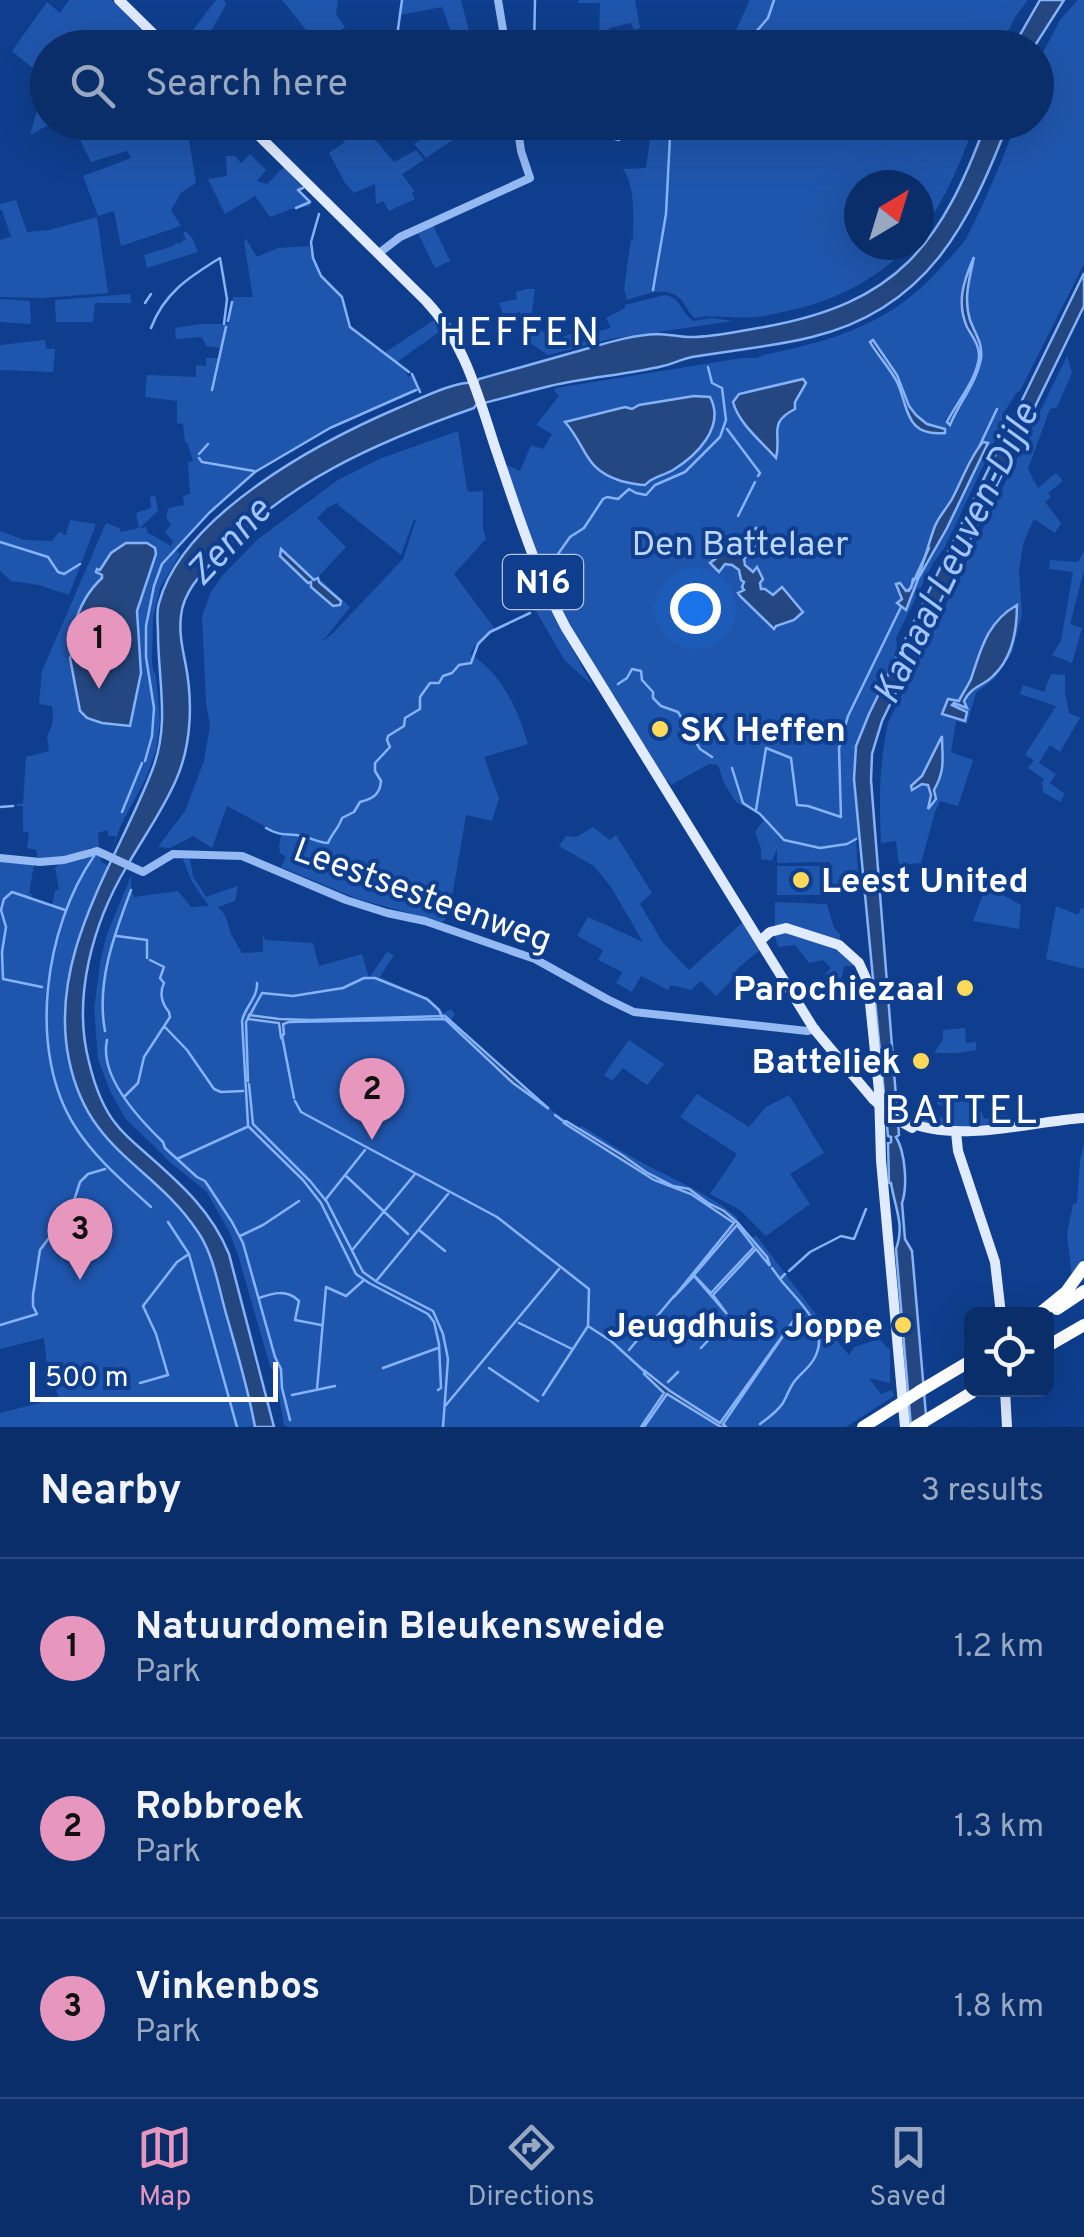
<!DOCTYPE html>
<html lang="en">
<head>
<meta charset="utf-8">
<style>
	:root { --surface:#0a2e6a; --page:#183a72; --text:#f1f3f6; --muted:#99a8c1; --line:#2a4a7e; --accent:#e797bd }
	body { margin:0; font-family:Overpass,sans-serif; background:var(--page); color:var(--text) }
	.controls { position:absolute; right:30px; bottom:30px; display:grid; overflow:hidden; border-radius:15px; box-shadow:0 10px 40px #0002 }
	.controls button { width:90px; height:90px; display:grid; place-items:center; padding:0; border:0; border-bottom:2px solid var(--line); background:var(--surface); color:var(--text); font:50px sans-serif }
	.compass { position:absolute; left:844px; top:170px; width:90px; height:90px; border-radius:50%; background:var(--surface); box-shadow:0 10px 40px #0002; rotate:38deg }
	.scale { position:absolute; left:30px; bottom:25px; width:248px; box-sizing:border-box; padding-left:10px; border:5px solid #fff; border-top:0; font-size:28px; line-height:35px; white-space:nowrap; color:#fff; -webkit-text-stroke:8px #0e3e8d; paint-order:stroke }
	.you { position:absolute; left:695px; top:608px; width:35px; height:35px; margin:-25px; border:8px solid #fff; border-radius:50%; background:#1a73e8; box-shadow:0 0 0 15px #1a73e833 }
	.badge { display:grid; place-items:center; width:65px; height:65px; border-radius:50%; background:var(--accent); color:#111; font-size:32px; font-weight:700 }
	.pin { position:absolute; translate:-50% -82px; filter:drop-shadow(0 2px 5px #0008) }
	.pin::after { content:''; position:absolute; top:52px; width:35px; height:30px; background:inherit; clip-path:polygon(0 0,100% 0,50% 100%) }
	.list { margin:0; padding:0; list-style:none }
	h2 { display:flex; justify-content:space-between; align-items:center; height:130px; margin:0; padding:0 40px; font-size:42px }
	h2 small { font-size:32px; font-weight:400; color:var(--muted) }
	.list li { display:grid; grid-template-columns:65px 1fr auto; gap:30px; align-items:center; box-sizing:border-box; height:180px; padding:0 40px; border-top:2px solid var(--line) }
	.list b { display:block; font-size:38px; white-space:nowrap }
	.list p { margin:0; font-size:32px; white-space:nowrap; color:var(--muted) }
	.list em { font-size:32px; font-style:normal; color:var(--muted) }
	.icon { flex:none; width:55px; height:55px; fill:none; stroke:currentColor; stroke-width:2; stroke-linecap:round; stroke-linejoin:round }
	.map { position:relative; flex:none; width:1084px; height:1427px; overflow:hidden }
	.search { position:absolute; background:var(--surface); box-shadow:0 10px 40px #0002; left:30px; right:30px; top:30px; height:110px; display:flex; align-items:center; gap:25px; box-sizing:border-box; padding:0 35px; border-radius:55px; color:var(--muted); font-size:38px }
	.sheet { height:670px; background:var(--surface) }
	nav { display:flex; justify-content:space-around; align-items:center; box-sizing:border-box; height:140px; border-top:2px solid var(--line); background:var(--surface); font-size:28px; color:var(--muted) }
	nav a { display:grid; justify-items:center; gap:5px }
	nav .on { color:var(--accent) }
	.map>svg:first-child { display:block }
	.green { fill:#1f56ad; fill-rule:evenodd }
	.water { fill:#244782; stroke:#86b3f7; stroke-width:2.5; fill-rule:evenodd }
	.lines { fill:none; stroke-linecap:round; stroke-linejoin:round }
	.stream { stroke:#86b3f7; stroke-width:2.5 }
	.minor { stroke:#95baf3; stroke-width:8 }
	.major { stroke:#e1ebff; stroke-width:10 }
	.highway { stroke:#fff; stroke-width:12 }
	.major-bridge { stroke:#e1ebff; stroke-width:10 }
	.highway-bridge { stroke:#fff; stroke-width:12 }
	.poi-dot { fill:#ffd957; stroke:#0e3e8d; stroke-width:4 }
	.labels { text-anchor:middle; stroke-width:8; stroke-linejoin:round; paint-order:stroke }
	.shield { fill:#0e3e8d; stroke:#b7c5dd; stroke-width:2.5 }
	.shield-label { font-size:32px; font-weight:bold; fill:#fff }
	.park-label { font-size:35px; fill:#bcd6fe; stroke:#0e3e8d }
	.poi-label { font-size:35px; font-weight:bold; fill:#fff; stroke:#0e3e8d; text-anchor:end }
	.street-label { font-size:35px; fill:#fff; stroke:#0e3e8d }
	.water-label { font-size:38px; font-style:italic; fill:#a1c4fb; stroke:#0e3e8d }
	.quarter-label { font-size:40px; letter-spacing:2.5px; fill:#fff; stroke:#0e3e8d }
</style>
</head>
<body>
<div class="map">
<svg width="1084" height="1427" viewBox="0 0 1084 1427">
	<rect width="100%" height="100%" fill="#0e3e8d"/>
	<path class="green" d="M69,0H112L161,47L48,48V122L58,123L50,124L30,135L46,79L12,51L47,2L60,13Z
		M216,0H224L226,5L207,38L219,47H176L187,33L190,34Z
		M282,0H338L336,14L345,27L332,36L334,41L320,47Z
		M401,0H461L469,31L453,36L456,47H408L452,35L442,7L399,15Z
		M579,0H635L640,28L634,30L631,23L609,28L611,38L599,41L600,3H578Z
		M750,0H1028L1015,17L1001,47H735L743,37L735,32Z
		M1078,0H1084V264L1020,391L1017,392L1003,414L1004,420L1001,428L945,547L933,563L896,638L898,656L855,780L860,838L856,840L859,888H843L830,895V862L777,863V849L772,861L761,859V848L755,832L763,821L761,815L736,802L724,783L718,765L709,764L671,785L668,780L666,781L558,605L545,578L505,464L520,471L531,445L543,449L552,434L536,425L559,396L554,391L556,388L742,358H757L763,355C836,340 894,323 944,264C951,256 964,244 968,235C986,199 1002,161 1016,123L1036,122L1037,64L1060,20Z
		M445,122L470,123L472,127L426,158L414,144Z
		M658,122H975V123C961,161 945,202 919,234V185H859V245H910C875,281 835,301 787,311C777,313 766,316 756,317C735,319 714,314 694,318C688,312 685,302 678,297C665,286 642,295 627,300L624,289L631,239H633C633,217 636,188 623,169L646,168L651,131Z
		M72,123H172L170,129L190,130L194,123H210L206,132L188,133L196,183L181,193L171,210L181,226L121,246L114,211L98,216L83,176L131,158L127,151L91,162Z
		M319,123H333L349,132L354,125L378,143L394,162L416,150L424,160L402,174L414,191L412,193L415,199L389,211L383,201L376,204L375,184L354,193L345,183L329,153L345,142Z
		M250,154L266,170L257,181L267,184L284,167L302,187L297,191L311,206L291,209L270,217L255,196L225,214L208,179L227,176L226,156H235L241,163Z
		M16,200L27,232L49,230L97,217L108,293L42,298L0,297V240L11,237L2,210H0V204Z
		M432,223L450,261L435,268L417,231Z
		M186,231L192,238L198,252L147,268L144,255L173,246L177,242L178,244L186,239L183,233Z
		M246,239L257,257L278,248L309,246L320,277L341,297L350,327L406,371L408,377L412,375L418,391L350,417L255,472L208,515L176,550L180,554L160,588L153,618L152,660L153,670L156,675L160,723L156,750L146,778L121,825L111,853L116,836H109L107,830L98,833L99,849L90,848L65,858L38,860L36,850L27,848L29,833L23,831V806H12L23,803L26,757L49,751L47,737C53,723 54,722 52,706L39,704L42,671L106,523L119,528L121,532L139,528L136,513L151,508L150,497L155,496L158,511L140,528L146,527L148,533L171,546L173,541L165,532L171,525C166,518 165,515 169,508L184,505L183,496L190,494L188,462L193,461L187,442H185L183,424L177,423V401L145,397L147,375L196,377V365L206,366V358H218L220,348L206,346L202,337L176,339L175,328L200,324H229L233,297H253L244,242Z
		M527,289H535L531,321L523,322L520,312L515,314L512,319L510,313L503,314L499,303L517,299L516,292Z
		M130,294L131,303H95L93,322H56L55,300Z
		M665,295C682,298 681,314 694,321L711,318L733,321L610,339L548,355L529,342L534,329L552,334L559,339L577,331L583,342L591,336L590,333L611,328L606,318L625,308V305Z
		M0,299L30,301L31,324L0,322Z
		M434,320L439,332L397,362L384,353Z
		M45,340L46,349H55L53,372L0,370V345Z
		M1067,356L1072,373L1057,407L1050,409L1028,469L1038,488L1056,473L1063,481L1048,493L1051,497L1045,502L1061,523L1055,533L1034,519L1023,544L1019,571L1022,614L1012,653L994,679L976,693L967,724L956,721L951,752L973,760L958,806L940,801L935,812L921,863L899,865L896,841L881,843C879,800 879,765 888,723ZM1003,613L1017,614C1015,626 1015,643 1007,653C995,671 973,682 964,701L953,703L952,706L949,699L959,701L971,679L982,646Z
		M458,431L467,489L469,492L483,491V529L486,539L454,574L495,629L476,644L470,654C502,673 518,710 528,744L484,757L499,798L492,821L466,815L451,903L452,913L442,922L358,899L281,867L286,857L280,853L279,846L281,835L227,806L212,848L193,836L170,848L158,847L185,811L204,761L210,725L206,703L202,616L211,592L222,576L258,539L338,480L379,459ZM340,502L338,505L401,555L414,519L416,520L403,559L333,633L322,642L350,607L318,577L346,547L317,518L327,508Z
		M70,520L96,524L69,595L39,585L11,581L0,571V531L24,540L52,541L59,532L66,535Z
		M1084,551V570L1070,624L1082,628L1072,663L1052,655L1061,641L1073,572L1049,569L1050,560L1078,562Z
		M544,598L592,685L565,661L536,611Z
		M1051,674L1065,675V693L1069,713L1080,718L1060,752L1050,745L1039,763L1056,774L1050,783L1065,794L1060,802L1043,792V786L1041,784L1044,779L1028,768L1034,760L1025,755L1056,706L1020,694L1023,685L1044,692Z
		M593,827L610,840L616,835L652,893L640,904L663,943L689,970L743,922L760,950L738,968L729,983L716,996L701,981L691,990L671,985L668,990L641,976L632,992L616,983L622,972L598,960L603,950L577,936L588,917L643,942L611,887L594,866L559,846L566,836L577,837Z
		M95,854L100,856L101,862L109,866L81,932L67,999L65,1034L69,1060L119,1153L170,1198L200,1235L211,1259L250,1401L255,1427H0V1413L59,1398L47,1367L44,1338L0,1349V860L34,865L29,893L32,894L31,898L52,907L55,890H59L55,867L58,866V863Z
		M182,857L190,858L193,876L206,897L238,886L235,901L218,907L225,915L231,934L242,953L263,952V934L265,940L313,943L319,966L362,954L369,978L387,952L394,955L380,977L431,1000L444,1013L451,1009L455,1014L450,1021C491,1059 534,1100 578,1129L582,1126C605,1140 627,1155 650,1167C680,1182 712,1196 738,1218L737,1222L751,1239L756,1235L759,1239L824,1325L849,1355L854,1347L879,1339L890,1350V1383L869,1378L881,1394L892,1390L894,1396L846,1427H287L284,1425L275,1374L270,1366L238,1255L229,1231L206,1191L171,1163L126,1119L110,1091L98,1059L94,1008L101,958L107,934L131,876V888L134,897L178,891L191,907L209,906L192,882Z
		M777,866H826V895H777Z
		M986,886L1021,905L1019,929L973,921Z
		M775,902L827,904L834,928L840,934V947L856,966H844L841,982H837L825,974L831,968L823,960L809,963L795,945L778,947L775,936Z
		M1056,906L1078,915L1081,908L1084,909V969L1046,959Z
		M965,1028L966,1043L976,1042V1050L958,1053H934L943,1040V1030Z
		M629,1040L664,1064L647,1085L623,1068L612,1081L604,1075Z
		M697,1094L749,1127L766,1107L789,1095L824,1153L790,1174L810,1204L766,1236L740,1210L710,1194L737,1154L680,1117Z
		M938,1098L971,1100L981,1110L984,1119L1004,1115L1012,1117L1013,1122L945,1128L912,1119L913,1113L932,1120L933,1117L951,1118V1109L937,1104Z
		M1084,1144V1258L1072,1277L1067,1234L1073,1204L1077,1203L1080,1161Z"/>
	<path class="water" d="M1040,0H1064L1034,47H1013Z
		M986,123H1008C969,225 927,309 812,337C772,347 732,350 692,357C682,359 672,364 663,366C626,375 587,377 550,386C525,392 501,399 476,405L474,408C379,441 283,483 215,559C200,575 183,593 181,616C179,632 182,646 185,661C193,700 192,744 176,780C163,810 143,838 127,866C93,923 72,997 89,1062C94,1083 103,1108 116,1124C125,1136 138,1146 149,1156C182,1185 212,1212 229,1254L274,1427H255C248,1387 236,1349 225,1310C218,1284 213,1254 198,1232C153,1164 88,1153 69,1060C47,954 118,861 153,768C170,723 158,680 158,633C158,623 156,613 159,603C183,514 319,442 398,408C422,398 451,382 477,382L479,379C511,370 543,361 575,352C601,345 629,335 657,334C670,334 683,338 696,337C718,336 741,331 764,327C898,303 941,245 986,123Z
		M974,257C970,277 963,298 970,320C975,334 983,343 981,358C977,382 959,403 950,425L947,422C957,402 977,379 979,357C980,346 972,336 967,327C956,302 964,280 974,257Z
		M1084,273V306L882,721L872,754L871,780L899,1135L896,1137C905,1152 908,1185 902,1203L905,1239L912,1251L927,1427H911L896,1249C905,1225 895,1208 891,1183H889L888,1143L891,1142V1137L888,1136L854,779L856,746L869,714Z
		M873,340L897,375L909,406L916,415L927,424L945,429V433C905,437 909,408 897,382C890,368 878,356 870,342Z
		M803,379L806,383L795,402V409C767,423 782,435 776,458C761,441 739,424 733,402L739,394Z
		M694,396L710,397C726,427 696,456 673,470C663,476 653,476 645,485C636,485 629,483 621,481C583,469 588,448 565,422L625,407L632,409L639,405Z
		M983,442L988,443L947,528L918,579L906,610L897,603L902,599L896,584L900,583L906,591L911,588L913,579H917C925,561 928,544 935,526C939,516 947,508 952,499C962,481 969,458 983,442Z
		M756,528L765,538L744,559L745,565L753,572L757,567L763,579L760,583L761,589H765L773,595L782,587L803,612L794,620L776,626L774,629L740,596L738,593L744,590L742,587L744,582L741,580L739,570L732,565L725,564L719,572L710,563Z
		M126,543H147L155,548L156,554L137,611L141,673L130,726L102,723L87,718L80,711L70,658L80,635L74,627C79,607 88,591 102,578V575L96,572L97,569L100,570L111,553Z
		M281,549L314,580L318,578L319,582L341,601L340,605L333,606L311,587V582L308,583L280,556Z
		M1017,605C1017,629 1012,658 994,675C984,686 971,686 964,701L967,708L954,703L952,705L967,712L965,721L942,714L948,699L959,701C962,694 968,686 971,679C981,649 987,622 1017,605Z
		M942,736C942,758 946,769 934,790L936,799L928,809L931,795L928,785L922,784L912,790L911,786L922,776Z
		M249,1015L279,1019L311,1020L445,1016L549,1109L513,1083L445,1019L289,1022L283,1024L284,1034L281,1037L279,1023L248,1019Z
		M566,1121L622,1155L646,1172L673,1186L689,1189L708,1203L724,1211L738,1223L767,1257L770,1266L756,1249L713,1295L727,1314L694,1276L673,1298L734,1223L691,1194L654,1180L564,1123ZM737,1225L754,1247L711,1293L694,1275Z
		M796,1317L723,1424L726,1427H721L667,1394L644,1427H641L664,1393L644,1374L645,1371L670,1391L720,1423Z"/>
	<g class="lines">
		<path class="stream" d="M400,48L398,29L402,0
			M534,48L535,0
			M736,48L749,33H755L768,18L774,0
			M583,122L591,129
			M593,130L603,136L619,140
			M296,208L310,202L298,190L303,188
			M319,214L311,242L313,258L321,276L342,297L350,327L409,372
			M653,290L666,214L670,136L679,134L687,122
			M145,303L151,294
			M228,321L232,302
			M151,328C164,293 189,277 220,258L227,299L224,324
			M412,374L420,392
			M212,390L226,327
			M727,429L760,473L758,476
			M979,447L997,409
			M199,454L208,444
			M199,458L202,462L254,471
			M738,516L755,482
			M0,542L48,557L58,572L64,574L80,564
			M553,591L560,575L556,560L558,554L570,537L584,528L603,499L607,497L618,499L629,489L636,493L646,495L655,485L685,472L720,437L726,420L722,388L712,383L708,367
			M909,591L929,548
			M535,609L540,598L545,596
			M618,684L627,678L632,669L641,671L642,680L653,692V698L661,706L678,712L700,749L712,757
			M145,761L152,736L154,708L146,657V626L154,586L162,564L209,513L255,472L330,428L416,390
			M732,768L743,803L760,814L784,840L820,848L847,844L856,839
			M0,807L13,806
			M756,810L766,748L791,758L797,805L808,806L841,817L839,748L848,716L901,607
			M122,812L142,763
			M266,828C281,837 287,833 302,836C312,838 318,843 328,843C332,833 339,828 342,818L354,812L360,802C372,799 380,795 381,781L375,771V763L390,747L387,740L388,736L404,726L405,718L420,709V697L430,683H439L443,676L452,673L459,665L471,663L478,644L490,632L530,613
			M94,856C45,926 26,1052 76,1128C96,1159 124,1182 151,1207
			M117,936L147,940V958
			M42,987L3,979L2,952L6,927L1,910L4,899L12,892L65,910
			M164,1026L187,1050L214,1089L221,1092L243,1091
			M105,1031C96,983 114,935 131,890
			M282,1036L294,1098
			M107,1040C99,1076 139,1119 163,1142L165,1148L197,1177L205,1181L232,1222L243,1243L275,1357L281,1369L282,1388L290,1420
			M248,1081L246,1022L262,993L293,996L343,988L364,978H375L427,999L439,1010L442,1017
			M249,1084L253,1124L310,1181L327,1202L363,1272L377,1282L433,1311L443,1334L448,1359L443,1427
			M125,1096L138,1083L144,1057L170,1017L169,1012C162,1004 159,993 164,983L160,978L164,967L150,960
			M295,1101L301,1112L497,1217L589,1289L588,1326L611,1341L645,1372
			M555,1115L566,1123
			M248,1125L242,1021C245,1007 258,997 257,983
			M248,1126L303,1180L321,1203L356,1274L369,1283L428,1314L434,1322L439,1344L441,1388L438,1390
			M177,1159L247,1127
			M345,1175L408,1234
			M326,1199L365,1150
			M168,1222L189,1254L237,1427
			M419,1230L445,1251
			M240,1236L263,1225L299,1201
			M353,1249L415,1174
			M772,1268L780,1279
			M789,1271L810,1252L841,1236L854,1239L866,1209
			M377,1280L448,1194
			M259,1298C273,1293 287,1289 299,1301L295,1320L321,1325
			M519,1323L572,1349
			M0,1325L37,1314L33,1306V1295L40,1250L72,1207L80,1182L88,1174L105,1169
			M701,1348L730,1317
			M629,1350L674,1296
			M383,1368L438,1348
			M489,1368L538,1401
			M668,1382L678,1372
			M140,1383L168,1375L156,1334L143,1306L177,1262L189,1254
			M317,1389L326,1287L346,1296L364,1280
			M292,1395L335,1386
			M543,1395L588,1326
			M446,1405L559,1269
			M760,1424C768,1418 777,1412 783,1403C787,1396 789,1389 794,1382C800,1374 809,1368 814,1359C832,1328 798,1302 780,1279L785,1274"/>
		<path class="minor" d="M498,0L506,48
			M378,254L400,237L530,178L521,151L517,122
			M0,858L40,862L64,860L97,851L143,872L173,854L242,856L346,900L387,913L425,921L535,959L607,999L634,1012L807,1031L816,1029"/>
		<path class="major" d="M119,0L168,48
			M245,122L426,301C464,341 478,395 495,447C516,508 535,571 566,628L814,1029L873,1099
			M760,941L770,932L786,928L839,945L859,963L868,983L879,1091L881,1160L905,1427
			M905,1121C958,1144 1027,1122 1084,1118
			M956,1132L958,1151L995,1262L1001,1314
			M1005,1390L1007,1427"/>
		<path class="highway" d="M1057,1309L1084,1291
			M1039,1314L1066,1292L1084,1267
			M1046,1347L1084,1325
			M920,1391L972,1360
			M863,1427L895,1407
			M915,1427L976,1390"/>
		<path class="major-bridge" d="M873,1099L894,1118L912,1128"/>
		<path class="highway-bridge" d="M895,1407L920,1391"/>
	</g>
	<g class="poi-dot">
		<circle cx="660" cy="729" r="10"/>
		<circle cx="801" cy="880" r="10"/>
		<circle cx="965" cy="988" r="10"/>
		<circle cx="921" cy="1061" r="10"/>
		<circle cx="903" cy="1325" r="10"/>
	</g>
	<g class="labels">
		<rect class="shield" x="503" y="555" width="80" height="54" rx="8"/>
		<g class="shield-label">
			<text x="543" y="593">N16</text>
		</g>
		<g class="park-label">
			<text x="740" y="555">Den Battelaer</text>
		</g>
		<g class="poi-label">
			<text x="680" y="741" text-anchor="start">SK Heffen</text>
			<text x="821" y="892" text-anchor="start">Leest United</text>
			<text x="945" y="1000">Parochiezaal</text>
			<text x="901" y="1073">Batteliek</text>
			<text x="883" y="1337">Jeugdhuis Joppe</text>
		</g>
		<g class="street-label">
			<text transform="translate(423 894) rotate(20)" y="12">Leestsesteenweg</text>
		</g>
		<g class="water-label">
			<text transform="translate(228 541) rotate(-47)" y="13">Zenne</text>
			<text transform="translate(955 553) rotate(-64)" y="13">Kanaal Leuven-Dijle</text>
		</g>
		<g class="quarter-label">
			<text x="520" y="345">HEFFEN</text>
			<text x="962" y="1123">BATTEL</text>
		</g>
	</g>
</svg>
<div class="controls">
<button><svg class="icon" aria-label="locate" viewBox="0 0 24 24"><circle cx="12" cy="12" r="6"/><path d="M12 2v4M12 18v4M2 12h4M18 12h4"/></svg></button>
</div>
<svg class="compass" viewBox="-18 -18 36 36"><path d="M0-13l5 13h-10z" fill="#e53935"/><path d="M0 13l5-13h-10z" fill="#99a8c1"/></svg>
<div class="scale">500 m</div>
<div class="you"></div>
<div class="pin badge" style="left:99px;top:689px">1</div>
<div class="pin badge" style="left:372px;top:1140px">2</div>
<div class="pin badge" style="left:80px;top:1280px">3</div>
<div class="search"><svg class="icon" aria-label="search" viewBox="0 0 24 24"><circle cx="10" cy="10" r="6"/><path d="M15 15l6 6"/></svg>Search here</div>
</div>
<section class="sheet">
<h2>Nearby<small>3 results</small></h2>
<ul class="list">
<li><span class="badge">1</span><div><b>Natuurdomein Bleukensweide</b><p>Park</p></div><em>1.2 km</em></li>
<li><span class="badge">2</span><div><b>Robbroek</b><p>Park</p></div><em>1.3 km</em></li>
<li><span class="badge">3</span><div><b>Vinkenbos</b><p>Park</p></div><em>1.8 km</em></li>
</ul>
</section>
<nav>
<a class="on"><svg class="icon" aria-label="map" viewBox="0 0 24 24"><path d="M3 6l6-2 6 2 6-2v14l-6 2-6-2-6 2zM9 4v14M15 6v14"/></svg>Map</a>
<a><svg class="icon" aria-label="directions" viewBox="0 0 24 24"><path d="M12 3l9 9-9 9-9-9zM9 14v-3h6M13 9l2 2-2 2"/></svg>Directions</a>
<a><svg class="icon" aria-label="saved" viewBox="0 0 24 24"><path d="M7 4h10v16l-5-4-5 4z"/></svg>Saved</a>
</nav>
</body>
</html>
